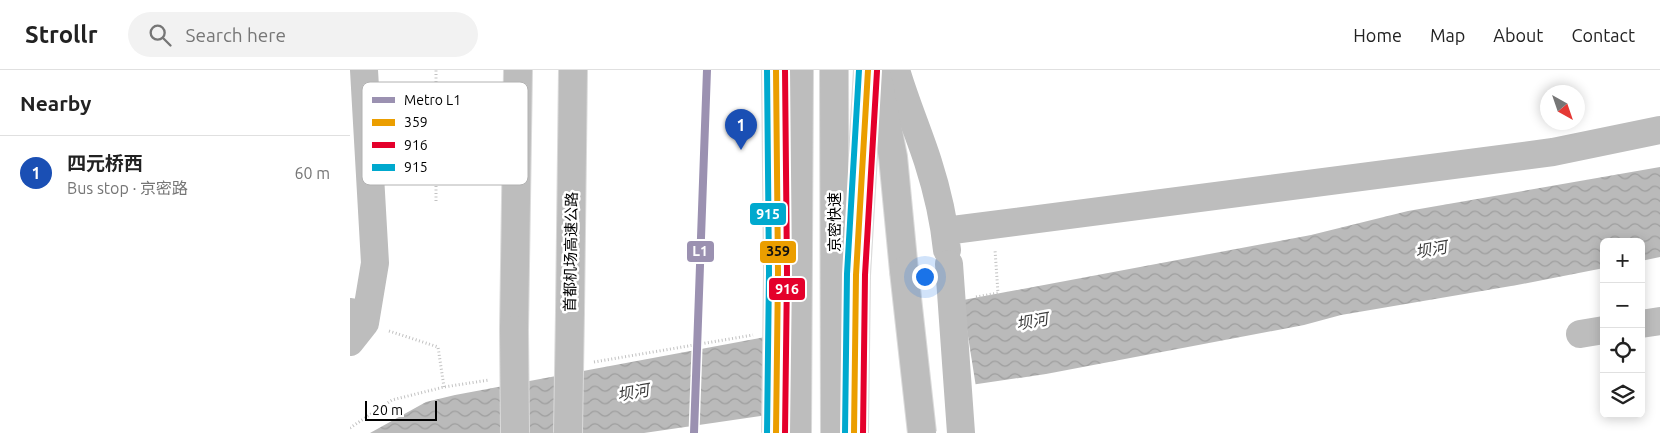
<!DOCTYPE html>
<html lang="en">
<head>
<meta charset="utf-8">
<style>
	:root { --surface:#fff; --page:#f2f2f2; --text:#222; --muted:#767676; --line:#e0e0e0; --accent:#1a73e8 }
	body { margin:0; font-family:Ubuntu,"Noto Sans SC",sans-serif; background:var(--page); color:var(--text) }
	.controls { position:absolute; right:15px; bottom:15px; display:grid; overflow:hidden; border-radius:8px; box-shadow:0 2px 12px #0003 }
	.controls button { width:45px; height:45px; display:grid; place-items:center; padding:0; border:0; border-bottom:1px solid var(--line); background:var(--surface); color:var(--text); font:25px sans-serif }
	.compass { position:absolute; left:1190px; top:15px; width:45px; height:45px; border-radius:50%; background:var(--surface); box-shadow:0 2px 12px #0003; rotate:140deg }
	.scale { position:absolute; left:15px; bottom:12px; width:72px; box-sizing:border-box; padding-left:5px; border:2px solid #000; border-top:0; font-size:14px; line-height:18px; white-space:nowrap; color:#000; -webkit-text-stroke:4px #fff; paint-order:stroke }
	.you { position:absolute; left:574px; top:206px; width:18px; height:18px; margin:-12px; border:4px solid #fff; border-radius:50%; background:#1a73e8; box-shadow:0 0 0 8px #1a73e833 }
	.badge { display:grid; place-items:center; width:32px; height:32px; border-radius:50%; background:var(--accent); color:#fff; font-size:16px; font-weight:700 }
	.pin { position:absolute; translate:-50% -41px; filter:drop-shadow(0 1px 2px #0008) }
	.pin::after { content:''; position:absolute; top:26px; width:18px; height:15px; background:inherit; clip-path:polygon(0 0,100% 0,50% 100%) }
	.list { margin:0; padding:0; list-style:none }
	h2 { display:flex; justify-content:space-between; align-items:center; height:65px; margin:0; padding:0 20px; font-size:21px }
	h2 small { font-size:16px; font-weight:400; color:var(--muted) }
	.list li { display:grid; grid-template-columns:32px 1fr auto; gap:15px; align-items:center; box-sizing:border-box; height:75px; padding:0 20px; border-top:1px solid var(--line) }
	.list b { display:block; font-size:19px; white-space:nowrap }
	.list p { margin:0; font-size:16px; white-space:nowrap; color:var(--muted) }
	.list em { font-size:16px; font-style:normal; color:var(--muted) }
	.icon { flex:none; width:28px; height:28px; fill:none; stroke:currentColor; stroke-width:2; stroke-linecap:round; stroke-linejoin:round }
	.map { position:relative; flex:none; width:1310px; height:363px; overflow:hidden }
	header { display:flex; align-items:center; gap:30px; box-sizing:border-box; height:70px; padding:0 25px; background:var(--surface); border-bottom:1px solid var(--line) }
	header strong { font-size:24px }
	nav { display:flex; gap:28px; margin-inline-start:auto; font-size:18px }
	.search { width:350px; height:45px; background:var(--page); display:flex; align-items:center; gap:12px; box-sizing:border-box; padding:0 18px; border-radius:28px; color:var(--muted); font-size:19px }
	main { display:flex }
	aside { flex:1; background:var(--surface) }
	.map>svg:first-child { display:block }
	.water { fill:url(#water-waves) }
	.pier { fill:#fff }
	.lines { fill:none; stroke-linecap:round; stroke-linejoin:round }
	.major-casing { stroke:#dbdbdb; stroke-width:30 }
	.highway-casing { stroke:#dbdbdb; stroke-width:30 }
	.path { stroke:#c2c2c2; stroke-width:3; stroke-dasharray:1 2.5; stroke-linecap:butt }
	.minor { stroke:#bdbdbd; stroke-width:28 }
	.major { stroke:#bdbdbd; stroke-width:28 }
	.highway { stroke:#bdbdbd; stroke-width:28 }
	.major-bridge-casing { stroke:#dbdbdb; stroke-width:30; stroke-linecap:butt }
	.highway-bridge-casing { stroke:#dbdbdb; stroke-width:30; stroke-linecap:butt }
	.minor-bridge { stroke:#bdbdbd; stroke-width:28 }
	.major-bridge { stroke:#bdbdbd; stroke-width:28 }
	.highway-bridge { stroke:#bdbdbd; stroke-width:28 }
	.bus-1-casing { stroke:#fff; stroke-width:10 }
	.bus-2-casing { stroke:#fff; stroke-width:10 }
	.bus-3-casing { stroke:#fff; stroke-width:10 }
	.bus-1 { stroke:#eb9e00; stroke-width:6 }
	.bus-2 { stroke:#e4002b; stroke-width:6 }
	.bus-3 { stroke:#00a9ce; stroke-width:6 }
	.metro-1-casing { stroke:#fff; stroke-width:11 }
	.metro-1 { stroke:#9b91b1; stroke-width:8 }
	.labels { text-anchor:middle; stroke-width:5; stroke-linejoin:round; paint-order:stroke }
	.street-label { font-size:15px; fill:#000; stroke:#fff }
	.water-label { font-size:16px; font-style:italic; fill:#3d3d3d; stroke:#fff }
	.key { fill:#fff; stroke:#b2b2b2; stroke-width:1 }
	.key-label { font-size:14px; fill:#000 }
	.line-badge { stroke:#fff; stroke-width:2 }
	.badge-label { font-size:14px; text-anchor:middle; font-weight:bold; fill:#fff }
	.pale-badge-label { font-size:14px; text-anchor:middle; font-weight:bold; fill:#111 }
</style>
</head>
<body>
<header>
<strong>Strollr</strong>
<div class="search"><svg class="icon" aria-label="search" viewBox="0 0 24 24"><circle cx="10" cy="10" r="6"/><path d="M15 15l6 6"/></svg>Search here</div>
<nav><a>Home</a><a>Map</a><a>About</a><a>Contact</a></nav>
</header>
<main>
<aside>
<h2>Nearby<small></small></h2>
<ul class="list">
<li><span class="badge" style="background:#1a4fb4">1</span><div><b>四元桥西</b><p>Bus stop · 京密路</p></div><em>60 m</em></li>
</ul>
</aside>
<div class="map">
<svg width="1310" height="363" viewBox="0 0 1310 363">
	<defs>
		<pattern id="water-waves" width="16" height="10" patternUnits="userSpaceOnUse" patternTransform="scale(1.25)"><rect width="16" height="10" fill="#bababa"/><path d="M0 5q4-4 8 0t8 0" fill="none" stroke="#9e9e9e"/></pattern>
	</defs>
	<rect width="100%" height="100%" fill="#fff"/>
	<path class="water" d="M1310,97V187L1291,191V172H1254V198L1167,215L991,245L954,255L696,304L294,363H20L76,332L105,325L961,165L1058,141Z"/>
	<path class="pier" d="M612,228L626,317L417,348L419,264Z"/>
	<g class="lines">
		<g class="major-casing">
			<path id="major" d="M426,0L428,202
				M506,205L518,0"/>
		</g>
		<g class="highway-casing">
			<path id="highway" d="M526,0L543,87L554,201
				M220,242L223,0
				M164,260L168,0"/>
		</g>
		<path class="path" d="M86,131V0
			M626,227L648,223L645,180
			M39,261L88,277L94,317
			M244,292L403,265
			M0,358L42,330L94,317L139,310"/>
		<path class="minor" d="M14,0L25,193L15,253
			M546,0C555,31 568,61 578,92C587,120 594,151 597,180
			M595,161L1203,82L1310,60
			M1291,254L1310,251
			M1230,264L1254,260
			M0,272L15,253L1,242"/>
		<use href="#major" class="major"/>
		<use href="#highway" class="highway"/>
		<g class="major-bridge-casing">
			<path id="major-bridge" d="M426,363L428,202
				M504,363L506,205"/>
		</g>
		<g class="highway-bridge-casing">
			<path id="highway-bridge" d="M484,0L485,363
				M554,201L572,363
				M164,260L165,363
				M218,363L220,242
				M447,363L449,0"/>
		</g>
		<path class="minor-bridge" d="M599,194L611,363"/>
		<use href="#major-bridge" class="major-bridge"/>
		<use href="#highway-bridge" class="highway-bridge"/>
		<g class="bus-1-casing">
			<path id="bus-1" d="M426,0L428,202L426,363
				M504,363L506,205L518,0"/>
		</g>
		<g class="bus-2-casing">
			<path id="bus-2" d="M435,0L437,202L435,363
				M513,363L515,205L527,1"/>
		</g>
		<g class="bus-3-casing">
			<path id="bus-3" d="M417,0L419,202L417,363
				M495,363L497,204L509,0"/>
		</g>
		<use href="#bus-1" class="bus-1"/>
		<use href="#bus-2" class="bus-2"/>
		<use href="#bus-3" class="bus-3"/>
		<g class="metro-1-casing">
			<path id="metro-1" d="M344,363L357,0"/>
		</g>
		<use href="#metro-1" class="metro-1"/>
	</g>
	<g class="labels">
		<g class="street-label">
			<text transform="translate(485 152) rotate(-90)" y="5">京密快速</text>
			<text transform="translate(221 182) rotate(-89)" y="5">首都机场高速公路</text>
		</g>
		<g class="water-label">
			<text transform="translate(1081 179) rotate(-10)" y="6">坝河</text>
			<text transform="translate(682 251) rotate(-10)" y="6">坝河</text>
			<text transform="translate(283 322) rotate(-10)" y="6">坝河</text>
		</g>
	</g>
	<rect x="12" y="12" width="166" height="103" rx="8" class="key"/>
	<rect x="22" y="27" width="23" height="6" fill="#9b91b1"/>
	<rect x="22" y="49" width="23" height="7" fill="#eb9e00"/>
	<rect x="22" y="72" width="23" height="6" fill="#e4002b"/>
	<rect x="22" y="94" width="23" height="7" fill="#00a9ce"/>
	<g class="key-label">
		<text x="54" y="35">Metro L1</text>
		<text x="54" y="57">359</text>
		<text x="54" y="80">916</text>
		<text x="54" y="102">915</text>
	</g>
	<g class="line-badge">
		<rect x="399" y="132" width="38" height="24" rx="5" fill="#00a9ce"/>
		<rect x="336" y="170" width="29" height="23" rx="5" fill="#9b91b1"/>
		<rect x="409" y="170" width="38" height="24" rx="5" fill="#eb9e00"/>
		<rect x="418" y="207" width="38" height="24" rx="5" fill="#e4002b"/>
	</g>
	<g class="badge-label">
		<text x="418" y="149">915</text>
		<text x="350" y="186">L1</text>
		<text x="437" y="224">916</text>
	</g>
	<g class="pale-badge-label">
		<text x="428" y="186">359</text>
	</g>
</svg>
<div class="controls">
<button>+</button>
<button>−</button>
<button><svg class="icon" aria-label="locate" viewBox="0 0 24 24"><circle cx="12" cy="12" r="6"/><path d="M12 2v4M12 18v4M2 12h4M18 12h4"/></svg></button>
<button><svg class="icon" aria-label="layers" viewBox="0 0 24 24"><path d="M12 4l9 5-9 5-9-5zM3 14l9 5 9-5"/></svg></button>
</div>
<svg class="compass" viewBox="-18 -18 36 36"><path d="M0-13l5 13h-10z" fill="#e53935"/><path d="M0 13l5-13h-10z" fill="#767676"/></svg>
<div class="scale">20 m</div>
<div class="you"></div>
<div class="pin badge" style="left:391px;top:80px;background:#1a4fb4">1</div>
</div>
</main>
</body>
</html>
